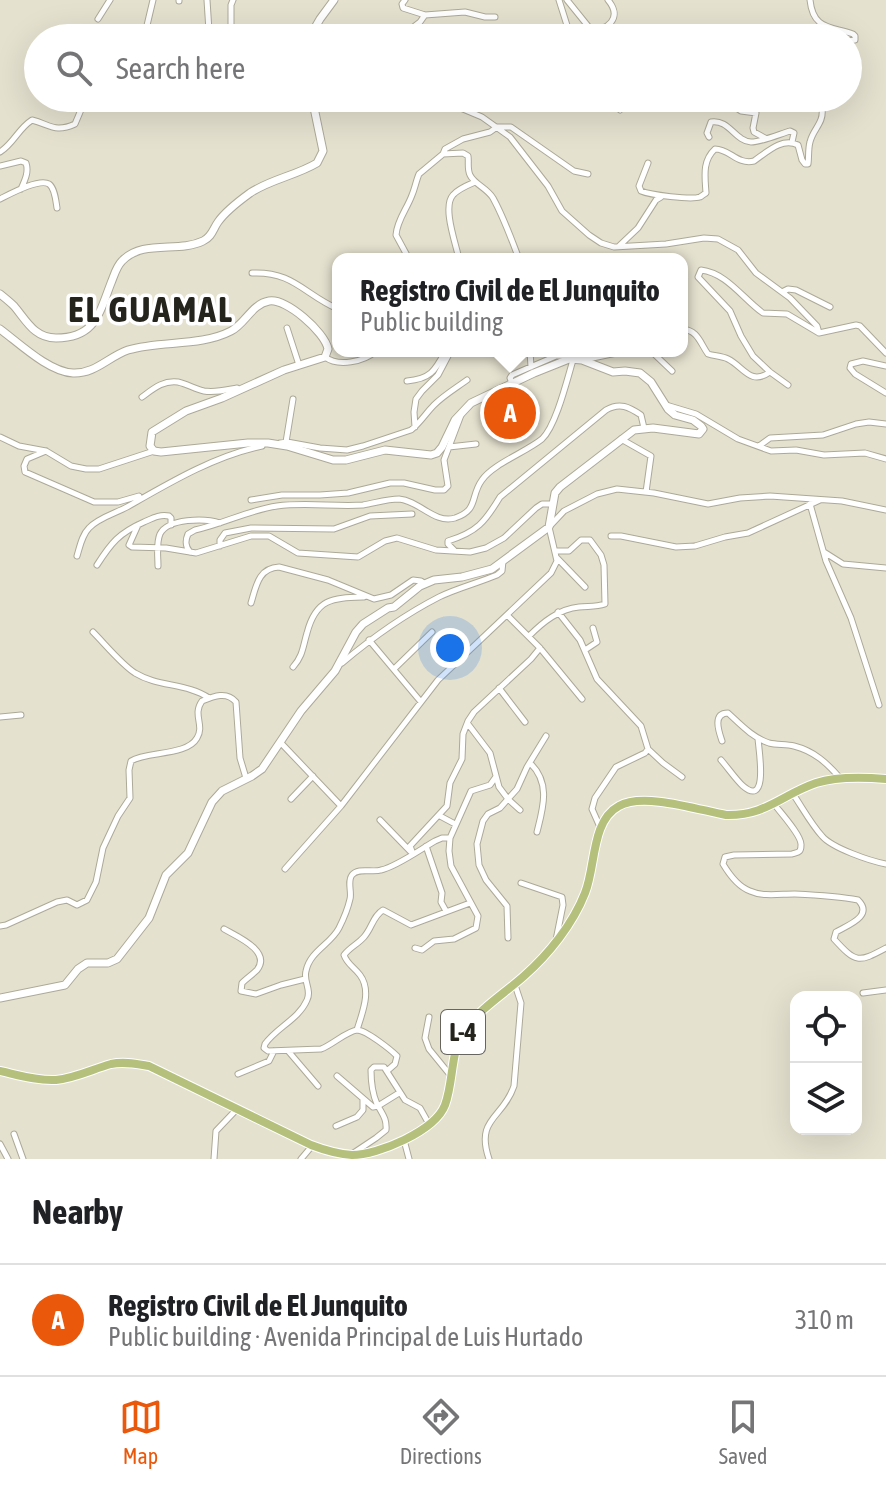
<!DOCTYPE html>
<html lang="en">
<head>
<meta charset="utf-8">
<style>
	:root { --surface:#fff; --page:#f2f2f2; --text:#202124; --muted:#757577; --line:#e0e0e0; --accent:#ea580c }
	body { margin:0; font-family:"Asap Condensed",sans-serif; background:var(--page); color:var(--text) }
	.controls { position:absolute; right:24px; bottom:24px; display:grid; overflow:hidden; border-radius:16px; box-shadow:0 8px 32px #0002 }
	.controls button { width:72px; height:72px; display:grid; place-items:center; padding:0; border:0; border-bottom:2px solid var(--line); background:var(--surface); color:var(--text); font:40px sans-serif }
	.you { position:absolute; left:450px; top:648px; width:28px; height:28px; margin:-20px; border:6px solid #fff; border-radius:50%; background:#1a73e8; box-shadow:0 0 0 12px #1a73e833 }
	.badge { display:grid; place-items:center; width:52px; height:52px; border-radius:50%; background:var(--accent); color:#fff; font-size:26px; font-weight:700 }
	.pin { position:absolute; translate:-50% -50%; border:4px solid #fff; box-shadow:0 2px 8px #0006 }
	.popup { position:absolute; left:332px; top:253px; width:356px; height:104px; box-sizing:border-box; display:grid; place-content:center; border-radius:16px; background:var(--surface); filter:drop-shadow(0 2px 6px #0005); font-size:26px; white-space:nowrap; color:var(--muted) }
	.popup b { font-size:30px; color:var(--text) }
	.popup::after { content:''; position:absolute; left:50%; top:100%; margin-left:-16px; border:16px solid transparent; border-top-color:var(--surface) }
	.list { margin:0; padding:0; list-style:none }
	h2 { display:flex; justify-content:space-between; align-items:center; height:104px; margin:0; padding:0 32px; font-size:34px }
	h2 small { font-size:26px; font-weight:400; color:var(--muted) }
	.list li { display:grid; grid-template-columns:52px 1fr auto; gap:24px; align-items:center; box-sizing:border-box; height:112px; padding:0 32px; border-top:2px solid var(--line) }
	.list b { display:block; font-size:30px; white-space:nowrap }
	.list p { margin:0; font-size:26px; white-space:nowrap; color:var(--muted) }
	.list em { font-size:26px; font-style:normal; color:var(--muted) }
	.icon { flex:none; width:44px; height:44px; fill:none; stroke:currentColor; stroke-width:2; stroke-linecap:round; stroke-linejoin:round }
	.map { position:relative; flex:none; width:886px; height:1159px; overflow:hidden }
	.search { position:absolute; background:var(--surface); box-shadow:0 8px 32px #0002; left:24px; right:24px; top:24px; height:88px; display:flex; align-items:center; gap:20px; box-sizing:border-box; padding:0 28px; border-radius:44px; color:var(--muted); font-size:30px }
	.sheet { height:216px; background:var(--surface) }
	nav { display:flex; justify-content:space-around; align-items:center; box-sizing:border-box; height:112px; border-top:2px solid var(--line); background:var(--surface); font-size:22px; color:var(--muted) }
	nav a { display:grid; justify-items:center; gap:4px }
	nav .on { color:var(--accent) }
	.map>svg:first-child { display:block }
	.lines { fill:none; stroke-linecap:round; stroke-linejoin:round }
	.minor-casing { stroke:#ada998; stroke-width:7 }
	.tertiary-casing { stroke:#ada998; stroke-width:9 }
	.primary-casing { stroke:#fff; stroke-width:10 }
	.minor { stroke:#fff; stroke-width:5 }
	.tertiary { stroke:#fff; stroke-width:7 }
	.primary { stroke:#b5c07c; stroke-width:8 }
	.labels { text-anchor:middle; stroke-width:7; stroke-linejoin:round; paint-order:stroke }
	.shield { fill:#fff; stroke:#666560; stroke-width:2 }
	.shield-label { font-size:26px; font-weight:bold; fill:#24231c }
	.district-label { font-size:36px; font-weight:bold; letter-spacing:2px; fill:#24231c; stroke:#fff }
</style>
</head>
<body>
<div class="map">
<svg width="886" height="1159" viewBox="0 0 886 1159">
	<rect width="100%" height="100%" fill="#e5e1cf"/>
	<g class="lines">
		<g class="minor-casing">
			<path id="minor" d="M405,0L402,4L403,8L425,15L465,12L485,17H495
				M559,0L571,38
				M567,0L588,26L590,38
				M810,0C813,29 829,26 853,34L855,36V40L848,41
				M179,1V0
				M98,19L110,0
				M588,30C608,31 623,18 608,0
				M144,38L153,0
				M206,38L209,31L207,0
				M231,38V5L233,0
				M399,38L420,22L425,15
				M755,38L774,34L794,38
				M146,98L163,103H169L172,98
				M260,98L264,106
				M442,98L451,104L482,117L510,137L548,186L562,211L589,235L601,243L614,247L666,244L704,238L718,239L738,250L756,273L790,298L817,326L819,333
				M607,98L620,110
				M450,103L468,98
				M729,103L741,111L756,113L753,128L754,132L765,138
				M709,137L707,133L711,122C729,119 735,141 751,142C761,142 780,134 790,131L794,133L792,142
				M0,152C14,143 18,129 32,120C51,125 55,133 75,124L86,98
				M443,154L463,153L468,156C469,162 467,169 470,175C474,184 487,188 493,198C504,218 511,238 519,259
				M648,163L639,186L641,191C650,195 691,200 700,197C702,196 704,194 706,193C705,177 702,161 715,149C730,149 737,165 754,161C767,152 782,137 798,145L802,160L805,164H808C809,157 808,149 810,142C813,129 824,123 822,109L808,98
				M0,166L21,161L26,163C29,172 25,180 21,189
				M0,199C10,194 39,178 49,184C55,188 56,202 57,208
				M619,246L638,228L656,200L661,197
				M409,259L396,235C397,220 407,209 412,195C415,188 416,181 419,174L443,154L445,149L463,139L490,132L497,127H511L574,171L588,174
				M459,259C456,244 442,207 453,195C458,189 468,185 475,182
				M252,273C293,271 305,295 338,309
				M782,292L788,289L796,290L830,307
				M287,328L299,365
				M682,329C698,330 700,343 708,354C714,356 722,356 728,359C744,367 750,386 770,372
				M530,351L531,367
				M651,351L672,371
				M325,357C338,367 364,362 376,351
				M583,360L626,351
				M886,366L863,361L851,364L850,368L855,374L886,393
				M407,381C430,379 435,371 445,352
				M788,385L770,372L753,356L741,336L730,311L698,277L701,270C727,273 743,299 763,313L787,314L819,333L856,325L860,326L886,353
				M142,397C153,389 163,380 178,382C187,384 195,389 204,391C215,393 226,390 237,388
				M666,405L696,414L738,439L771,451L796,450L824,455L865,453L886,459
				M415,427L414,412L416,399L422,391L438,375L448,356L446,351
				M0,437L19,446L46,451L71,466L86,469H99L154,451
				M621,439L651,456L646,492
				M286,442L293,399
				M280,443L287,442L320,448L347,450L363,446L411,430C420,423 426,413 434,405C444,395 456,388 467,380
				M759,446L770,438L823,435L856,424L869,422L886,424
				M449,447L476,444
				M46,451L27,459L24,466L25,472L94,502H118L139,496
				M251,500L282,495H320L348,493L390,483H404L435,490H444L448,486L444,460L461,415
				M810,504L826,561L851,618L879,705
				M138,525L129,545L132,547L166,548L196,553L251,536H269L298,553L358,557L385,541L397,538L436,550L470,552L486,548L504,538L536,508L542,504H553
				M611,536H621L676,547L695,546L725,537L748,533L820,500
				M220,546V540L225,533L251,528L334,529L370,516L412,514
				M454,550L448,544V541C477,532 485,522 500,497L606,410C620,402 629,407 641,415L644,428
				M190,552C185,546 185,541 188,534L195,530C223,524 249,510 277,506C306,502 335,507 363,505C375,503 387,499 399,499C420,501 434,524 455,518C479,510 470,496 482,480C493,464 526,452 542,439C556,426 567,380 573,360L572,356H556L512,375L510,378L512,383
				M824,552L843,564L886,568
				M77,556C80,546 82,535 89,528C98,518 116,513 127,507C169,483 214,456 262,446
				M557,558L585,587
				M97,565C111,543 119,533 144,522C153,518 160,514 169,516L171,518V525
				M158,566C158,557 156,543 160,534C168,518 205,518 220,523
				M251,603C256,587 258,568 279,567L328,580L374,599L391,595L413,580L421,581L424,583
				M558,612L580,640L597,679L641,726L648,749L663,763L682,777
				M507,615L540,648L582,699
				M93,632C105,644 121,664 135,673C158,687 187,683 209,698
				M529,636C543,622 559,609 579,607C589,606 596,607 605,604L604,565L601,555L590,540H581L569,551H556
				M369,640L421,702
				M585,650L597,642L593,628
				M342,663C373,637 402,616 439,597C457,588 478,583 497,575L502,571L503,561
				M293,667C303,656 303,646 307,633C316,598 333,598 364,597
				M394,669L432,632
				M499,688L525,722
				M0,717L21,715
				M468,724L490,753L499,787L508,799L520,810
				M722,741C719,732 712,713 728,713C740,724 753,738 769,743C777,745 786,744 794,746C814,751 827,763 840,778
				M281,743L341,806
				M721,760C728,768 737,781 743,786C770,809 758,746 758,738
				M530,763C551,783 543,808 537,832
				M793,794C802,807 811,824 822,836C832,848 870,861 886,864
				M291,799L313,776
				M774,804C780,812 802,836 801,845C801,853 798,852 792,854L734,855L725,857L723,864C729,874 739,887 750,891C763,897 780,894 794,894C815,895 837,896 858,900C874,916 848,925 836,932L834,939C856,963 858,963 886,948
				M440,816L455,824
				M380,820L410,851
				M600,827L592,809L595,798L616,767L645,753L648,749
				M426,846L442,893L441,902L446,911
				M413,854L410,846L447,806L450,783L462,759L463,734L468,721L474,712L531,659L540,648
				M285,869L341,806L438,680L551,573L557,561L549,527L564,511L597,494L617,489L654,493L708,504L740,498L770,496L842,501L886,510
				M521,883L562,897L563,905L556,940
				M0,926L6,925L57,902L67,900L77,905L87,900L96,882L103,848L118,816L130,798L129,770L131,761C147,751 187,756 197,738C205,725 192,715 202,701C214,696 227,691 236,702L240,758L246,778
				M224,929C236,936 272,951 257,970C253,974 246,979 242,983L241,991L256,994L281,985L305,979
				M508,938L507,906L486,880L479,865L477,844L483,821L488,814L500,808L517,789L527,767L546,736
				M415,948L422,950L434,941L454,939L476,928L478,916L451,866L449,851L450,838L471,791L490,785L495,778
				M863,993L886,990
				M429,1017L425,1038L429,1049L451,1076
				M357,1030C362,1013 372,991 360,975C354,967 347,964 344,955C350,947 358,944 364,937C372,928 373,916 383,910L411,925L470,903
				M289,1052L318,1086
				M387,1071L395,1064L397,1056C391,1050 366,1030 357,1030C347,1031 332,1045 321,1049L268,1051L264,1048L265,1044C276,1028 299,1019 307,1000C312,990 303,981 306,971C310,951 331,944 339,928C343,920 348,908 350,899C352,892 347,881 352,875C358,867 373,873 381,870C396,867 421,849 435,841L442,838H450
				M238,1074L269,1061L274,1051
				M337,1076L373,1107L378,1106L399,1093
				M336,1126L357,1117L363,1110V1100
				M14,1134L23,1159
				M404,1140L409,1159
				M0,1144L8,1159
				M352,1154L376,1138L386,1130C387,1118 382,1114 377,1104C373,1095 371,1081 371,1070L374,1067H384L405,1100L420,1108L429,1124
				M214,1159L216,1131L237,1109
				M301,1159L312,1146
				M489,1159C475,1118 503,1119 514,1086L521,1003L515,985"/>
		</g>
		<g class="tertiary-casing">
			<path id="tertiary" d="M309,38L320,19L334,0
				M0,294C5,298 10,302 14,306C26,320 34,338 56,338C95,338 99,314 111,283C114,276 116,267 122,261C143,239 178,253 203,241C212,237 213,229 218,222C225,212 239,201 250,193C271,179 295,176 317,163L323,151L312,98
				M0,329C19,343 49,372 73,373C95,374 108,357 128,350C161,340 200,347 231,331C245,324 252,304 269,301C286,298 325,332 328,349L325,357L284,370L222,398L186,411L152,432L150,446L154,451L161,452L248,443H268L287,446L333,460H346L385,450L431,455L437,453L442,447L455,420L471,403L534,373L569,359L582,360L613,372L625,371L640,373L651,382L668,409L675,415L693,420L701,426L703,429L699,434L653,428L634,430L560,487L555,493L549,527L492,569L462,577L434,580L420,586L394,607L388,608L363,624L356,632L335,671L301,711L262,769L252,776L222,791L212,802L188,853L166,875L149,918L117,959L108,963H87L78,969L65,985L0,998"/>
		</g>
		<g class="primary-casing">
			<path id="primary" d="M0,1071C18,1075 37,1081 56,1080C76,1078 93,1069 111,1064C124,1061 137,1064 149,1066L311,1145C324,1150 338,1154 352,1155C378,1155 435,1131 445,1105C454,1081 450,1050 465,1029C481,1008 505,993 524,976C548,955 573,924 585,893C596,866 591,821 619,806C643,792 699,810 726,815C766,816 781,795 816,783C838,776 863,777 886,779"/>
		</g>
		<use href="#minor" class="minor"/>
		<use href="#tertiary" class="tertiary"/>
		<use href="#primary" class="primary"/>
	</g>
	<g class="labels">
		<rect class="shield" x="441" y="1010" width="44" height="44" rx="6"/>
		<g class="shield-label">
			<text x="463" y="1041">L-4</text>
		</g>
		<g class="district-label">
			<text x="151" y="322">EL GUAMAL</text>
		</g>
	</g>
</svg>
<div class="controls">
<button><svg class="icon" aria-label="locate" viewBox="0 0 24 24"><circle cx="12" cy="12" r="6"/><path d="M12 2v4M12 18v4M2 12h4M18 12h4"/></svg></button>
<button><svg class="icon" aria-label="layers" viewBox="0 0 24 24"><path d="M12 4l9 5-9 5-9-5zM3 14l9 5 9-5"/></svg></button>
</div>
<div class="you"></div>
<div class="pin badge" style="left:510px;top:413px">A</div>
<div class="popup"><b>Registro Civil de El Junquito</b>Public building</div>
<div class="search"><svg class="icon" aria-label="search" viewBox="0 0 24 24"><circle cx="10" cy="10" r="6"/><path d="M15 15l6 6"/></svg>Search here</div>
</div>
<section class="sheet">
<h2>Nearby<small></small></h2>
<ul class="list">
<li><span class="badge">A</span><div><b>Registro Civil de El Junquito</b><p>Public building · Avenida Principal de Luis Hurtado</p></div><em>310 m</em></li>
</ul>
</section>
<nav>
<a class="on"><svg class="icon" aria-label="map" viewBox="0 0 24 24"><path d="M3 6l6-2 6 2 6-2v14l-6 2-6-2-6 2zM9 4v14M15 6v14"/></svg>Map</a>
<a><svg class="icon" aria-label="directions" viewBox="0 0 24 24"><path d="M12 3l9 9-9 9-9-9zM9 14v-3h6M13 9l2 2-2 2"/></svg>Directions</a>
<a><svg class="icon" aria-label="saved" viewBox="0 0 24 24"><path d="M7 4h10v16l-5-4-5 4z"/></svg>Saved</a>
</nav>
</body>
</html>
